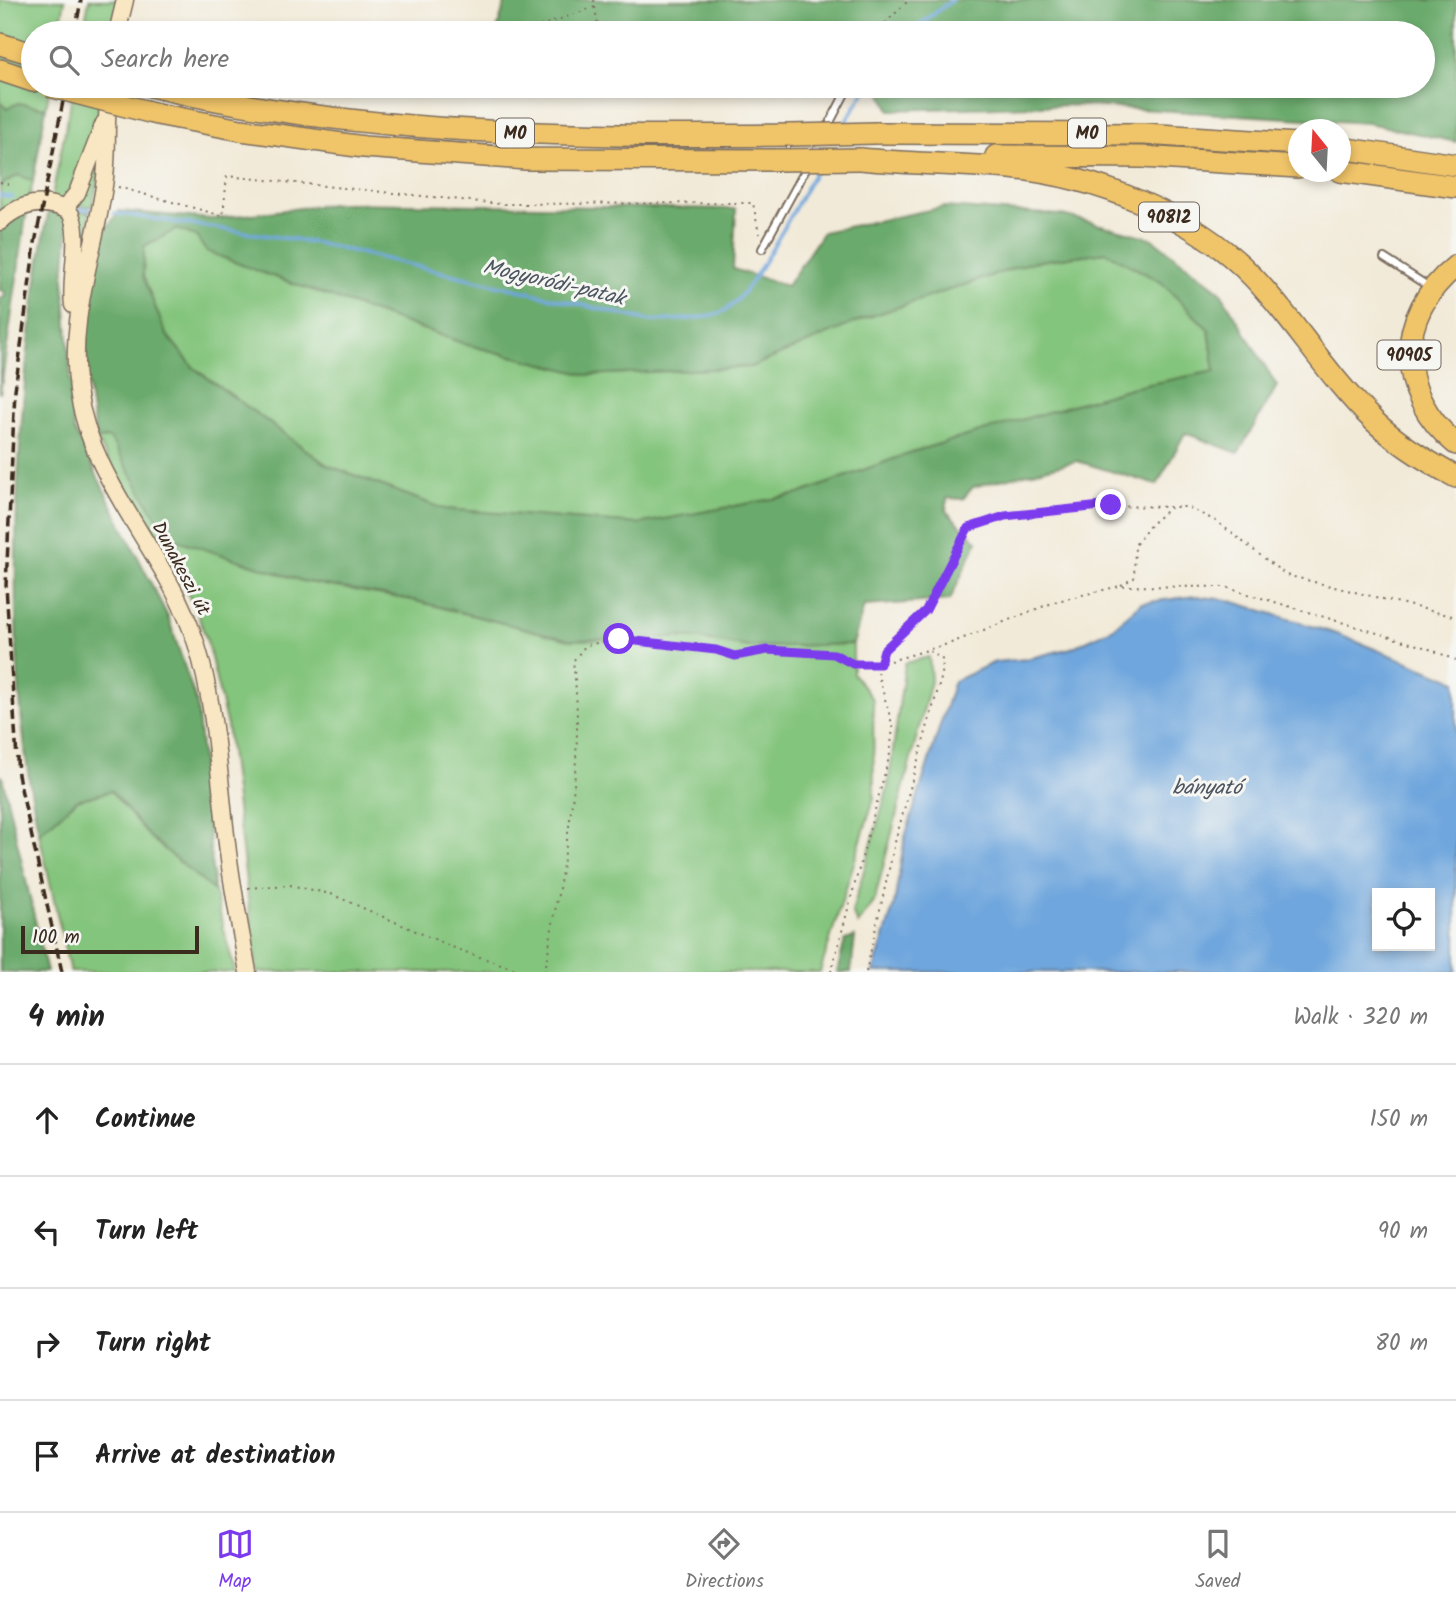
<!DOCTYPE html>
<html lang="en">
<head>
<meta charset="utf-8">
<style>
	:root { --surface:#fff; --page:#f6f6f6; --text:#222; --muted:#767676; --line:#e0e0e0; --accent:#7c3aed }
	body { margin:0; font-family:Kalam,sans-serif; background:var(--page); color:var(--text) }
	.controls { position:absolute; right:21px; bottom:21px; display:grid; overflow:hidden; border-radius:0px; box-shadow:0 4px 10px #0003 }
	.controls button { width:63px; height:63px; display:grid; place-items:center; padding:0; border:0; border-bottom:2px solid var(--line); background:var(--surface); color:var(--text); font:35px sans-serif }
	.compass { position:absolute; left:1288px; top:119px; width:63px; height:63px; border-radius:50%; background:var(--surface); box-shadow:0 4px 10px #0003; rotate:342deg }
	.scale { position:absolute; left:21px; bottom:18px; width:178px; box-sizing:border-box; padding-left:7px; border:4px solid #3b2a1e; border-top:0; font-size:19px; line-height:24px; white-space:nowrap; color:#3b2a1e; -webkit-text-stroke:5px #f6f6f2; paint-order:stroke }
	.stop { position:absolute; width:21px; height:21px; margin:-16px; border:5px solid #7c3aed; border-radius:50%; background:#fff }
	.stop.end { background:#7c3aed; border-color:#fff; box-shadow:0 2px 7px #0008 }
	.list { margin:0; padding:0; list-style:none }
	h2 { display:flex; justify-content:space-between; align-items:center; height:91px; margin:0; padding:0 28px; font-size:30px }
	h2 small { font-size:23px; font-weight:400; color:var(--muted) }
	.list li { display:grid; grid-template-columns:46px 1fr auto; gap:21px; align-items:center; box-sizing:border-box; height:112px; padding:0 28px; border-top:2px solid var(--line) }
	.list b { display:block; font-size:26px; white-space:nowrap }
	.list em { font-size:23px; font-style:normal; color:var(--muted) }
	.icon { flex:none; width:38px; height:38px; fill:none; stroke:currentColor; stroke-width:2; stroke-linecap:round; stroke-linejoin:round }
	.map { position:relative; flex:none; width:1456px; height:972px; overflow:hidden }
	.search { position:absolute; background:var(--surface); box-shadow:0 4px 10px #0003; left:21px; right:21px; top:21px; height:77px; display:flex; align-items:center; gap:18px; box-sizing:border-box; padding:0 24px; border-radius:38px; color:var(--muted); font-size:26px }
	.sheet { height:539px; background:var(--surface) }
	nav { display:flex; justify-content:space-around; align-items:center; box-sizing:border-box; height:98px; border-top:2px solid var(--line); background:var(--surface); font-size:19px; color:var(--muted) }
	nav a { display:grid; justify-items:center; gap:4px }
	nav .on { color:var(--accent) }
	.map>svg:first-child { display:block }
	.green { fill:#84c57d; stroke:#60784e; stroke-width:2 }
	.forest { fill:#6baa6c; stroke:#536a45; stroke-width:2; fill-rule:evenodd }
	.water { fill:#6ea6dd; stroke:#54687e; stroke-width:2; fill-rule:evenodd }
	.lines { fill:none; stroke-linecap:round; stroke-linejoin:round }
	.stream { stroke:#6ea6dd; stroke-width:3.5 }
	.lane-casing { stroke:#7b6d5f; stroke-width:10 }
	.secondary-casing { stroke:#7b6d5f; stroke-width:19 }
	.highway-casing { stroke:#7b6d5f; stroke-width:24 }
	.path { stroke:#7b6d5f; stroke-width:2; stroke-dasharray:2 5; stroke-linecap:butt }
	.lane { stroke:#fff; stroke-width:6 }
	.secondary { stroke:#f9e7c3; stroke-width:16 }
	.highway { stroke:#f0c469; stroke-width:21 }
	.rail { stroke:#3b2a1e; stroke-width:3.5; stroke-dasharray:10 5; stroke-linecap:butt }
	.highway-bridge-casing { stroke:#7b6d5f; stroke-width:24; stroke-linecap:butt }
	.highway-bridge { stroke:#f0c469; stroke-width:21 }
	.route { stroke:#7c3aed; stroke-width:9 }
	.labels { text-anchor:middle; stroke-width:6; stroke-linejoin:round; paint-order:stroke }
	.shield { fill:#f6f6f2; stroke:#73675e; stroke-width:2 }
	.shield-label { font-size:18px; font-weight:bold; fill:#3b2a1e }
	.street-label { font-size:19px; fill:#3b2a1e; stroke:#f6f6f2 }
	.water-label { font-size:21px; font-style:italic; fill:#4d5561; stroke:#f6f6f2 }
</style>
</head>
<body>
<div class="map">
<svg width="1456" height="972" viewBox="0 0 1456 972">
	<rect width="100%" height="100%" fill="#f6f6f2"/>
	<filter id="ink" filterUnits="userSpaceOnUse"><feTurbulence type="fractalNoise" baseFrequency=".0143" numOctaves="2"/><feDisplacementMap in="SourceGraphic" scale="14" xChannelSelector="R" yChannelSelector="G"/><feConvolveMatrix kernelMatrix="1 2 1 2 8 2 1 2 1" color-interpolation-filters="sRGB"/></filter>
	<filter id="wash" filterUnits="userSpaceOnUse"><feTurbulence type="fractalNoise" baseFrequency=".00686" numOctaves="4" result="noise"/><feDisplacementMap in="SourceGraphic" scale="28" xChannelSelector="R" yChannelSelector="G"/><feGaussianBlur stdDeviation="1.57" result="paint"/><feColorMatrix in="noise" values="0 0 0 0 0 0 0 0 0 0 0 0 0 0 0 0 0 1.4 0 .05"/><feComposite in="paint" operator="in"/></filter>
	<g filter="url(#wash)">
		<rect width="100%" height="100%" fill="#f2ead8"/>
		<path class="green" d="M0,0H65L59,33H33V86H50L46,108L33,106L6,109L0,101Z
			M89,0H118L110,33H83Z
			M74,86H102L99,120L65,201H51Z
			M102,132L99,175L92,206H74Z
			M18,175L33,181L27,209L15,215L0,230V186Z
			M73,211L90,212L77,290Z
			M177,229L196,236L206,251L255,270L468,345L587,375L751,367L863,319L1032,262L1106,252L1161,282L1209,330L1215,371L1130,388L912,452L799,494L638,524L444,509L327,465L194,368L166,334L143,276L144,246Z
			M110,438L168,537L302,581L412,600L570,640L686,637L750,647L853,644V673L873,700L874,798L820,972H257L227,726L207,641L195,607L96,439Z
			M929,657L931,681L874,902L858,924L852,912L888,787L905,663Z
			M111,791L149,836L214,891L235,972H70L39,833L77,800Z"/>
		<path class="forest" d="M506,0H1456V142L1368,123L1073,105L890,110L878,86H1423V33H496Z
			M0,101L6,109L18,103L46,108L33,181L18,175L0,186Z
			M340,203L736,209L733,269L787,286L823,232L944,207L1062,215L1151,238L1220,291L1277,386L1238,453L1185,433L1157,485L1077,461L973,487L963,499L947,498L946,511L977,541L950,600L864,606L853,644L750,647L686,637L570,640L412,600L302,581L168,537L110,438L96,439L87,380L85,322L99,238L119,211L213,219ZM177,229L196,236L206,251L255,270L468,345L587,375L751,367L863,319L1032,262L1106,252L1161,282L1209,330L1215,371L1130,388L912,452L799,494L638,524L444,509L327,465L194,368L166,334L143,276L144,246Z
			M27,209L0,394V299L5,296V292L0,290V230L15,215Z
			M49,209L60,212L69,221L64,278L74,430L168,617L197,704L214,891L149,836L111,791L77,800L39,833C14,717 13,597 18,479C23,388 31,298 49,209Z
			M0,776H2L47,972H0Z
			M855,937L851,972H837L845,940Z"/>
		<path class="water" d="M1195,596L1228,600L1337,634L1456,681V972H873L894,905L905,837L954,681L995,662L1027,659L1071,648L1112,629L1141,603ZM1377,893H1430V946H1377Z"/>
		<g class="lines">
			<path class="stream" d="M909,33L952,0
				M843,126L868,86
				M0,195L12,197
				M74,209H91
				M114,213L317,243L651,321C671,320 709,320 726,310C752,294 799,199 817,168"/>
		</g>
	</g>
	<g filter="url(#ink)">
		<g class="lines">
			<g class="lane-casing">
				<path id="lane" d="M826,130L849,86
					M762,249L808,165
					M1384,258L1431,288"/>
			</g>
			<g class="secondary-casing">
				<path id="secondary" d="M117,33L125,0
					M109,86C105,119 109,153 104,186C94,255 68,318 78,390C91,484 168,554 196,643C217,710 219,782 228,852C233,892 241,932 248,972
					M64,209L77,193L104,123
					M0,222C20,203 43,198 69,211C83,231 69,279 73,305"/>
			</g>
			<g class="highway-casing">
				<path id="highway" d="M0,44L33,54
					M0,70L33,81
					M151,86C361,136 577,137 791,135
					M241,130L364,147L526,159L777,160
					M876,133L1144,134L1298,144
					M1340,148L1456,165
					M996,156L1142,157L1298,167
					M861,159C910,164 960,164 1010,168C1095,176 1194,215 1253,277C1296,322 1328,377 1373,420C1398,444 1426,461 1456,477
					M1340,171L1456,187
					M1456,266C1394,315 1395,394 1456,444"/>
			</g>
			<path class="path" d="M594,0L597,21L606,33
				M274,33H278
				M520,33L595,7
				M875,33L909,0
				M0,182L8,184
				M118,187L223,216L227,176L500,204L753,203L759,234
				M1121,585L1134,578L1135,545L1151,524L1171,507H1187L1216,521L1286,575L1456,617
				M248,888L290,885L331,894L459,950L525,972
				M545,972C561,865 587,770 573,661L586,645L619,639L716,650L735,656L767,650L834,654L853,664H880L883,650L926,610L968,528C1034,507 1103,505 1171,507
				M831,972L890,754L893,727L878,675L880,664L951,643L1057,601L1120,586L1225,587L1427,648L1456,660
				M866,972L896,838L942,675L943,660L928,650"/>
			<use href="#lane" class="lane"/>
			<use href="#secondary" class="secondary"/>
			<use href="#highway" class="highway"/>
			<path class="rail" d="M75,33L81,0
				M62,972L18,775L6,586L15,390L35,243L66,86"/>
			<g class="highway-bridge-casing">
				<path id="highway-bridge" d="M49,86L157,114L241,130
					M791,135L876,133
					M777,160L861,159"/>
			</g>
			<use href="#highway-bridge" class="highway-bridge"/>
		</g>
	</g>
	<g class="lines" filter="url(#ink)">
		<path class="route" d="M619,639L716,650L735,656L767,650L834,654L853,664H880L884,650L926,610L968,528L1005,516L1111,505"/>
	</g>
	<g class="labels">
		<g class="shield">
			<rect x="496" y="118.5" width="38" height="29" rx="5"/>
			<rect x="1068" y="118.5" width="38" height="29" rx="5"/>
			<rect x="1139" y="202.5" width="60" height="29" rx="5"/>
			<rect x="1377.5" y="340.5" width="63" height="29" rx="5"/>
		</g>
		<g class="shield-label">
			<text x="515" y="139">M0</text>
			<text x="1087" y="139">M0</text>
			<text x="1169" y="223">90812</text>
			<text x="1409" y="361">90905</text>
		</g>
		<g class="street-label">
			<text transform="translate(182 568) rotate(62)" y="7">Dunakeszi út</text>
		</g>
		<g class="water-label">
			<text transform="translate(554 282) rotate(13)" y="7">Mogyoródi-patak</text>
			<text x="1207" y="794">bányató</text>
		</g>
	</g>
</svg>
<div class="controls">
<button><svg class="icon" aria-label="locate" viewBox="0 0 24 24"><circle cx="12" cy="12" r="6"/><path d="M12 2v4M12 18v4M2 12h4M18 12h4"/></svg></button>
</div>
<svg class="compass" viewBox="-18 -18 36 36"><path d="M0-13l5 13h-10z" fill="#e53935"/><path d="M0 13l5-13h-10z" fill="#767676"/></svg>
<div class="scale">100 m</div>
<div class="stop" style="left:619px;top:639px"></div>
<div class="stop end" style="left:1111px;top:505px"></div>
<div class="search"><svg class="icon" aria-label="search" viewBox="0 0 24 24"><circle cx="10" cy="10" r="6"/><path d="M15 15l6 6"/></svg>Search here</div>
</div>
<section class="sheet">
<h2>4 min<small>Walk · 320 m</small></h2>
<ul class="list">
<li><svg class="icon" aria-label="ahead" viewBox="0 0 24 24"><path d="M12 20V5M6 11l6-6 6 6"/></svg><div><b>Continue</b></div><em>150 m</em></li>
<li><svg class="icon" aria-label="left" viewBox="0 0 24 24"><path d="M17 20v-9H6M10 6l-5 5 5 5"/></svg><div><b>Turn left</b></div><em>90 m</em></li>
<li><svg class="icon" aria-label="right" viewBox="0 0 24 24"><path d="M7 20v-9h11M14 6l5 5-5 5"/></svg><div><b>Turn right</b></div><em>80 m</em></li>
<li><svg class="icon" aria-label="arrive" viewBox="0 0 24 24"><path d="M6 21V4h12l-3 4 3 4H6"/></svg><div><b>Arrive at destination</b></div></li>
</ul>
</section>
<nav>
<a class="on"><svg class="icon" aria-label="map" viewBox="0 0 24 24"><path d="M3 6l6-2 6 2 6-2v14l-6 2-6-2-6 2zM9 4v14M15 6v14"/></svg>Map</a>
<a><svg class="icon" aria-label="directions" viewBox="0 0 24 24"><path d="M12 3l9 9-9 9-9-9zM9 14v-3h6M13 9l2 2-2 2"/></svg>Directions</a>
<a><svg class="icon" aria-label="saved" viewBox="0 0 24 24"><path d="M7 4h10v16l-5-4-5 4z"/></svg>Saved</a>
</nav>
</body>
</html>
